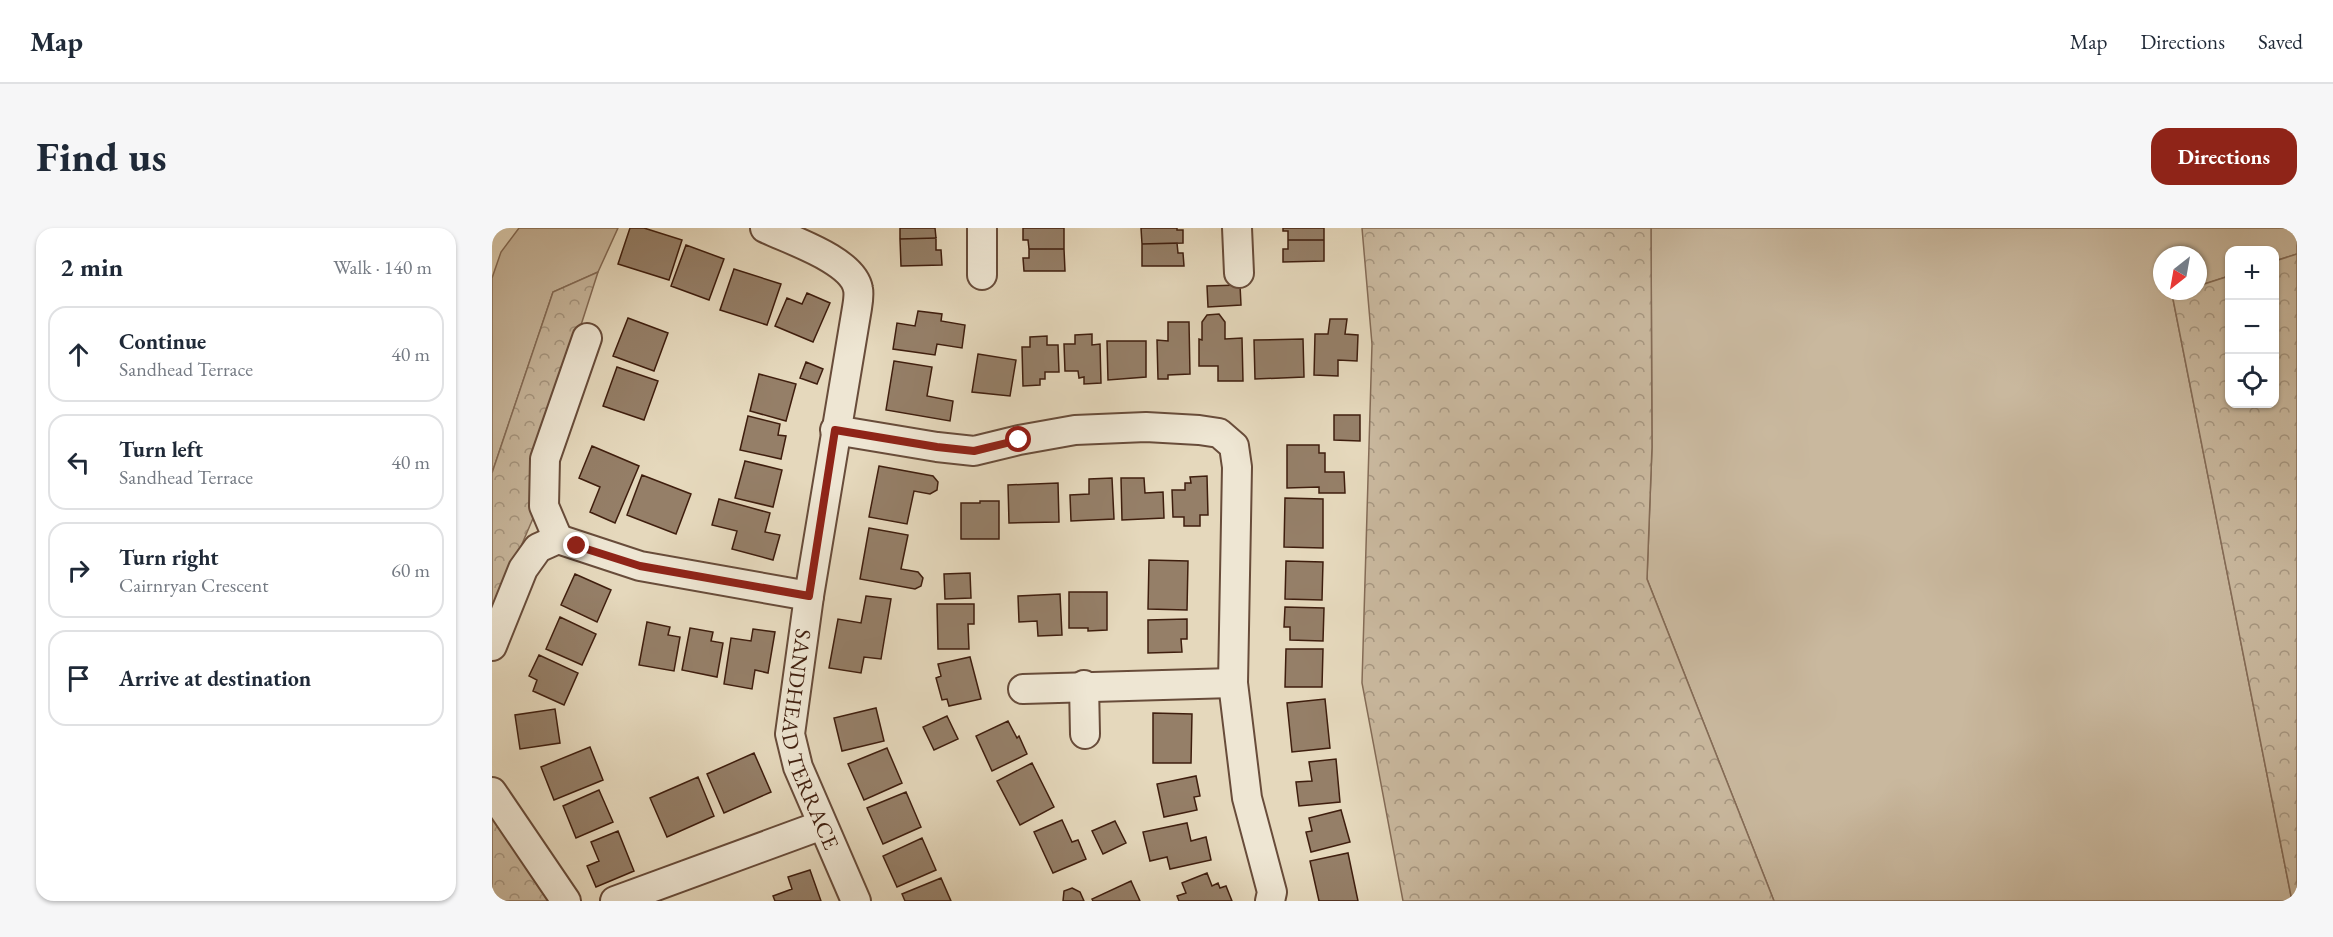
<!DOCTYPE html>
<html lang="en">
<head>
<meta charset="utf-8">
<style>
	:root { --surface:#fff; --page:#f6f6f7; --text:#1f2937; --muted:#747a83; --line:#e0e1e3; --accent:#8f2418 }
	body { margin:0; font-family:"EB Garamond",serif; background:var(--page); color:var(--text) }
	.controls { position:absolute; right:18px; top:18px; display:grid; overflow:hidden; border-radius:12px; box-shadow:0 2px 4px #0004 }
	.controls button { width:54px; height:54px; display:grid; place-items:center; padding:0; border:0; border-bottom:2px solid var(--line); background:var(--surface); color:var(--text); font:30px sans-serif }
	.compass { position:absolute; left:1661px; top:18px; width:54px; height:54px; border-radius:50%; background:var(--surface); box-shadow:0 2px 4px #0004; rotate:211deg }
	.stop { position:absolute; width:18px; height:18px; margin:-14px; border:4px solid #8f2418; border-radius:50%; background:#fff }
	.stop.end { background:#8f2418; border-color:#fff; box-shadow:0 2px 6px #0008 }
	.list { margin:0; padding:0; list-style:none }
	h2 { display:flex; justify-content:space-between; align-items:center; height:78px; margin:0; padding:0 24px; font-size:26px }
	h2 small { font-size:20px; font-weight:400; color:var(--muted) }
	.list li { display:grid; grid-template-columns:39px 1fr auto; gap:18px; align-items:center; box-sizing:border-box; height:96px; margin:0 12px 12px; padding:0 12px; border:2px solid var(--line); border-radius:18px }
	.list b { display:block; font-size:22px; white-space:nowrap }
	.list p { margin:0; font-size:20px; white-space:nowrap; color:var(--muted) }
	.list em { font-size:20px; font-style:normal; color:var(--muted) }
	.icon { flex:none; width:33px; height:33px; fill:none; stroke:currentColor; stroke-width:2; stroke-linecap:round; stroke-linejoin:round }
	.map { position:relative; flex:none; width:1805px; height:673px; overflow:hidden; border-radius:18px }
	header { display:flex; align-items:center; gap:36px; box-sizing:border-box; height:84px; padding:0 30px; background:var(--surface); border-bottom:2px solid var(--line) }
	header strong { font-size:28px }
	nav { display:flex; gap:33px; margin-inline-start:auto; font-size:21px }
	.intro { display:flex; align-items:center; justify-content:space-between; box-sizing:border-box; height:144px; padding:0 36px }
	h1 { margin:0; font-size:42px }
	.button { padding:15px 27px; border-radius:18px; background:var(--accent); color:#fff; font-size:21px; font-weight:700 }
	main { display:flex; gap:36px; padding:0 36px }
	aside { flex:1; background:var(--surface); border-radius:18px; box-shadow:0 2px 4px #0004 }
	.map>svg:first-child { display:block }
	.grass { fill:#c9b89e; stroke:#846b56; stroke-width:1.5 }
	.forest { fill:url(#forest-crowns); stroke:#846b56; stroke-width:1.5 }
	.building { fill:#957f68; stroke:#3f1e0e; stroke-width:1.5 }
	.lines { fill:none; stroke-linecap:round; stroke-linejoin:round }
	.minor-casing { stroke:#684c3a; stroke-width:32 }
	.minor { stroke:#eee6d3; stroke-width:28 }
	.route { stroke:#8f2418; stroke-width:8 }
	.labels { text-anchor:middle; stroke-width:6; stroke-linejoin:round; paint-order:stroke }
	.street-label { font-size:22px; fill:#3f1e0e; stroke:#eee6d3 }
</style>
</head>
<body>
<header>
<strong>Map</strong>
<nav><a>Map</a><a>Directions</a><a>Saved</a></nav>
</header>
<div class="intro"><h1>Find us</h1><a class="button">Directions</a></div>
<main>
<aside>
<h2>2 min<small>Walk · 140 m</small></h2>
<ul class="list">
<li><svg class="icon" aria-label="ahead" viewBox="0 0 24 24"><path d="M12 20V5M6 11l6-6 6 6"/></svg><div><b>Continue</b><p>Sandhead Terrace</p></div><em>40 m</em></li>
<li><svg class="icon" aria-label="left" viewBox="0 0 24 24"><path d="M17 20v-9H6M10 6l-5 5 5 5"/></svg><div><b>Turn left</b><p>Sandhead Terrace</p></div><em>40 m</em></li>
<li><svg class="icon" aria-label="right" viewBox="0 0 24 24"><path d="M7 20v-9h11M14 6l5 5-5 5"/></svg><div><b>Turn right</b><p>Cairnryan Crescent</p></div><em>60 m</em></li>
<li><svg class="icon" aria-label="arrive" viewBox="0 0 24 24"><path d="M6 21V4h12l-3 4 3 4H6"/></svg><div><b>Arrive at destination</b></div></li>
</ul>
</aside>
<div class="map">
<svg width="1805" height="673" viewBox="0 0 1805 673">
	<defs>
		<pattern id="forest-crowns" width="20" height="18" patternUnits="userSpaceOnUse" patternTransform="scale(1.5)"><rect width="20" height="18" fill="#c9b89e"/><path d="M2 6a3 3 0 1 1 6 0M12 15a3 3 0 1 1 6 0" fill="none" stroke="#a5957f"/></pattern>
	</defs>
	<rect width="100%" height="100%" fill="#e5d8bc"/>
	<filter id="stains"><feTurbulence type="fractalNoise" baseFrequency=".00333" numOctaves="4"/><feColorMatrix values="0 0 0 0 .2 0 0 0 0 .09 0 0 0 0 .02 0 0 0 .5 -.17"/></filter>
	<radialGradient id="worn" r=".72"><stop offset=".6" stop-color="#630" stop-opacity="0"/><stop offset="1" stop-color="#630" stop-opacity=".3"/></radialGradient>
	<path class="grass" d="M27,0H126L106,44L61,64L0,245V50L9,24Z
		M1159,0H1805V26L1783,33L1782,22H1738L1737,48L1706,58V27H1670V63H1690L1680,66L1800,673H1282L1155,351L1160,219Z"/>
	<path class="forest" d="M870,0H1159L1160,219L1155,351L1282,673H911L870,455L880,116Z
		M1805,26V673H1800L1680,66L1690,63H1706V58L1737,48L1738,176H1782L1783,33Z
		M106,44L81,122L42,288L0,386V245L61,64Z
		M0,588L56,673H0Z"/>
	<path class="building" d="M138,0H152L190,12L177,52L126,36Z
		M408,0H443L444,10L408,11Z
		M531,0H572V21H537L536,12H531Z
		M649,0H685V2H691V15L650,16Z
		M791,0H832V12H796V3H791Z
		M444,10V22H449L450,37L409,38L408,11Z
		M796,12H832V33L791,34V21H796Z
		M685,15L686,25H691L692,38H650V16Z
		M194,17L232,31L217,72L179,58Z
		M537,21H572L573,43H532L531,30H537Z
		M242,41L289,56L275,97L228,82Z
		M748,57L749,77L716,79L715,58Z
		M315,65L338,75L321,114L283,98L295,70L310,76Z
		M426,83L450,86L449,93L473,97L470,120L445,116L443,127L401,121L405,95L423,98Z
		M727,86L733,94V111L750,110L751,153H726V138H707V111L710,112V94L715,87Z
		M136,90L176,105L162,143L121,128Z
		M838,91H855L853,106L866,107L865,133L846,132V148L822,147L823,106H836Z
		M676,94H697L698,146L676,147V151H666L665,112L676,113Z
		M600,106V117L608,116L609,155L592,156V149L587,150L586,143H573L572,116H583V107Z
		M555,108V117H566L567,144H553V151H548V157L531,158L530,119H538V109Z
		M811,111L812,149L763,151L762,112Z
		M615,113H654V149L616,152Z
		M486,126L524,132L518,168L480,164Z
		M402,133L440,139L435,168L461,173L458,193L394,182Z
		M314,134L331,141L325,156L308,150Z
		M125,139L166,153L152,192L111,178Z
		M267,146L304,156L294,193L258,183Z
		M842,187H868V213L842,212Z
		M256,188L288,196L286,207L294,208L289,231L248,222Z
		M795,217H827V225H833V244H852L853,265H827V259L795,260Z
		M100,218L147,238L123,295L98,284L108,259L87,250Z
		M253,233L290,242L281,279L243,270Z
		M387,238L441,248L446,254L445,262L438,266L422,263L415,296L377,289Z
		M150,247L199,266L184,306L135,287Z
		M715,248L716,287H708V298H692V289H681L680,262H693V255H699L698,249Z
		M620,250L622,291L579,293L578,267L597,266V251Z
		M629,250H652L653,265L671,264L672,290L630,292Z
		M566,255L567,294L517,295L516,257Z
		M793,270L831,271V320L792,319Z
		M227,271L278,285L273,304L288,307L281,332L240,321L245,303L220,297Z
		M488,273H507V311H469V275H488Z
		M377,300L416,307L409,341L426,344L431,350L429,358L423,361L368,351Z
		M657,332L696,333L695,382L656,381Z
		M794,333L831,334L830,372L793,371Z
		M478,345L479,370L453,371L452,346Z
		M83,346L119,362L105,394L69,377Z
		M577,364H615V402L596,403V400H577Z
		M568,366L570,407L546,408L545,393L527,394L526,368Z
		M374,368L399,371L389,431L372,429L369,445L337,440L346,391L369,395Z
		M445,376H482V396H476L477,421H446Z
		M793,379L832,380L831,413L798,412V399H792Z
		M68,389L104,406L90,437L54,421Z
		M695,391V411H689L690,424L656,425V392Z
		M155,394L178,399L176,407L188,409L182,443L147,437Z
		M198,400L221,404L219,413L231,415L225,449L190,442Z
		M261,401L283,404L276,445L263,442L260,461L232,456L239,410L259,413Z
		M794,421H831L830,459H793Z
		M47,427L86,445L72,477L41,463L45,452L37,448Z
		M478,429L489,471L457,478L455,471L450,472L444,450L449,448L446,436Z
		M833,471L838,520L800,524L795,475Z
		M384,480L392,513L350,523L342,490Z
		M63,481L68,515L28,521L23,487Z
		M661,485L700,486L699,535H661Z
		M455,488L466,511L442,522L431,499Z
		M516,493L525,510L527,508L535,526L500,543L484,508Z
		M98,519L111,552L62,572L49,539Z
		M395,520L410,555L372,572L356,536Z
		M262,525L279,564L232,585L215,546Z
		M844,531L848,574L807,578L804,554L820,553L817,534Z
		M540,535L562,579L528,597L505,553Z
		M704,548L708,568L702,569L705,582L672,589L665,556Z
		M206,549L222,588L175,609L158,570Z
		M107,562L121,594L84,610L71,578Z
		M414,564L429,599L391,616L375,580Z
		M849,582L858,614L819,624L814,604L820,603L817,590Z
		M570,592L580,614L586,612L594,631L561,645L542,604Z
		M623,593L634,615L611,626L600,603Z
		M695,595L699,613L714,609L719,632L678,641L675,629L658,633L651,604Z
		M126,603L142,643L104,659L95,638L107,633L99,614Z
		M430,610L444,642L405,659L391,628Z
		M856,625L866,673H827L818,633Z
		M318,642L329,673H283L281,668L300,661L296,649Z
		M715,645L720,658L726,655L728,660L734,658L740,673H687L685,668L694,665L690,655Z
		M449,650L459,673H413L410,666Z
		M639,653L648,673H601L600,671Z
		M580,660L588,664L592,673H571L572,663Z"/>
	<g class="lines">
		<g class="minor-casing">
			<g id="minor">
				<path id="s1" d="M273,0C298,12 361,32 366,61C367,66 366,74 365,80L317,368L298,506L306,539L364,673"/>
				<path d="M490,0V47"/>
				<path d="M745,0L747,45"/>
				<path d="M343,202L445,219L482,223L527,212L583,202L654,199L707,202L727,205L742,218L745,239L741,455L755,570L780,664L778,673"/>
				<path d="M66,311L52,278L53,231L95,110"/>
				<path d="M0,418L31,341L46,320L66,311L148,338L317,368"/>
				<path d="M592,457L593,506"/>
				<path d="M531,461L741,455"/>
				<path d="M0,564L74,673"/>
				<path d="M123,673L330,597"/>
			</g>
		</g>
		<use href="#minor" class="minor"/>
	</g>
	<g class="lines">
		<path class="route" d="M85,318L148,338L317,368L343,202L445,219L482,223L527,212"/>
	</g>
	<g class="labels">
		<g class="street-label">
			<text dy="8" stroke="none"><textPath href="#s1" startOffset="573">SANDHEAD TERRACE</textPath></text>
		</g>
	</g>
	<rect width="100%" height="100%" filter="url(#stains)"/>
	<rect width="100%" height="100%" fill="url(#worn)"/>
</svg>
<div class="controls">
<button>+</button>
<button>−</button>
<button><svg class="icon" aria-label="locate" viewBox="0 0 24 24"><circle cx="12" cy="12" r="6"/><path d="M12 2v4M12 18v4M2 12h4M18 12h4"/></svg></button>
</div>
<svg class="compass" viewBox="-18 -18 36 36"><path d="M0-13l5 13h-10z" fill="#e53935"/><path d="M0 13l5-13h-10z" fill="#747a83"/></svg>
<div class="stop" style="left:527px;top:212px"></div>
<div class="stop end" style="left:85px;top:318px"></div>
</div>
</main>
</body>
</html>
